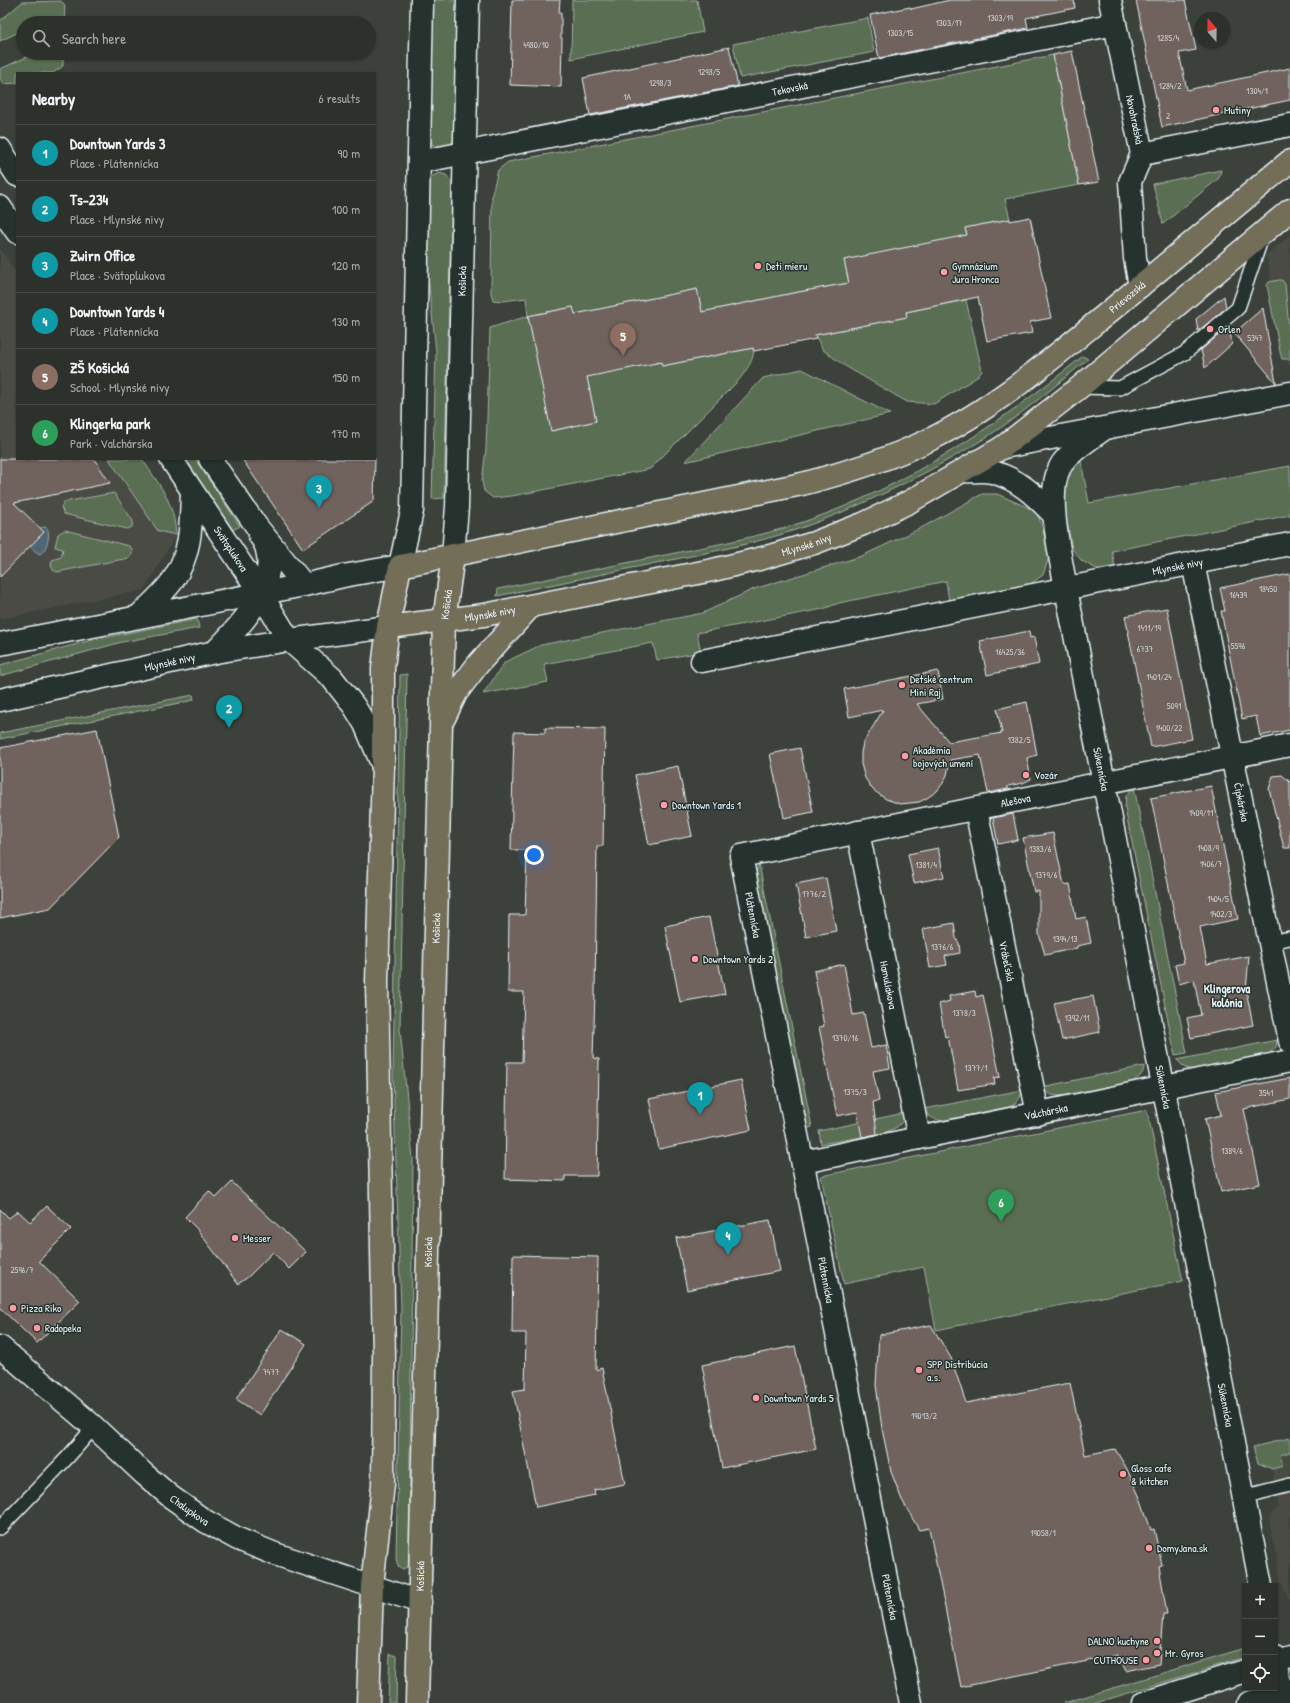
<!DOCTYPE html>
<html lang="en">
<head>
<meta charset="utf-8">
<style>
	:root { --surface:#2d312c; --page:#353934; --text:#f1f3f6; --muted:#a7a9a9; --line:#484c48; --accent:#bca0f2 }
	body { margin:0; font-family:"Patrick Hand",sans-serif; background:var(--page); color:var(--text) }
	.controls { position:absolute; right:12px; bottom:12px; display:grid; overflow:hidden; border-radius:0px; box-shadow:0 1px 3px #0004 }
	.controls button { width:36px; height:36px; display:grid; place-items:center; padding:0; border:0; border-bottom:1px solid var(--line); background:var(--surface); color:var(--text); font:20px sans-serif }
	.compass { position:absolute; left:1194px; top:12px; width:36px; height:36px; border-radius:50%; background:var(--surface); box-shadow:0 1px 3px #0004; rotate:340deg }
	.you { position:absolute; left:534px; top:855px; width:14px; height:14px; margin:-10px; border:3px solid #fff; border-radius:50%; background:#1a73e8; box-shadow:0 0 0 6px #1a73e833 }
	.badge { display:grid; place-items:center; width:26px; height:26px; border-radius:50%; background:var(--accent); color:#fff; font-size:13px; font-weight:700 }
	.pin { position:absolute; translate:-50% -33px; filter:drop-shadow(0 1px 2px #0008) }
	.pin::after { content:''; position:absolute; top:21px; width:14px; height:12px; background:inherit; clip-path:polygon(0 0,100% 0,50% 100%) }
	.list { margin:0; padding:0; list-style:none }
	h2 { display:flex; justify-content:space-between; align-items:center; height:52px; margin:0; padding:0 16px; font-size:17px }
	h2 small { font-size:13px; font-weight:400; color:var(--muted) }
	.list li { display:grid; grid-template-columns:26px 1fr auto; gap:12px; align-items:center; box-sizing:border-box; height:56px; padding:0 16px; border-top:1px solid var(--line) }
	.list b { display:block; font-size:15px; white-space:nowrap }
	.list p { margin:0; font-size:13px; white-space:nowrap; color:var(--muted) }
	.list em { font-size:13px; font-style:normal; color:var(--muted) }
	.icon { flex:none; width:22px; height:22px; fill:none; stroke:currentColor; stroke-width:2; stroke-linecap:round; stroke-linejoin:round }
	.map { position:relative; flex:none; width:1290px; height:1703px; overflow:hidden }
	.search { position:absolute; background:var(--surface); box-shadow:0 1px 3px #0004; left:16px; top:16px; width:360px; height:44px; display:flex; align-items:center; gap:10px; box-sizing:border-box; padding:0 14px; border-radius:22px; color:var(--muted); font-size:15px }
	.panel { position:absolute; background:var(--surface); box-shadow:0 1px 3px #0004; left:16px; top:72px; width:360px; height:388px; border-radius:0px }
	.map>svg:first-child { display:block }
	.built { fill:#4b4b45 }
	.green { fill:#5a6e52; stroke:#a1b0a5 }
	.water { fill:#4e6873; stroke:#8c9fa8 }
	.building { fill:#6f635d; stroke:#e8f1f8 }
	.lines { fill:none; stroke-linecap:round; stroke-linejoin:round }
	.lane-casing { stroke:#e8f1f8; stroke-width:16 }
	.street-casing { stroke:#e8f1f8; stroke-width:25 }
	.secondary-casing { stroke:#e8f1f8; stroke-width:25 }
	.primary-casing { stroke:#e8f1f8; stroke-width:25 }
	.lane { stroke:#26332d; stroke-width:13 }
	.street { stroke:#26332d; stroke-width:22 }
	.secondary { stroke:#26332d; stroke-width:22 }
	.primary { stroke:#726e59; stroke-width:22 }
	.poi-dot { fill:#ff9aa2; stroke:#26332d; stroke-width:1.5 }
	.labels { text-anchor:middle; stroke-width:3; stroke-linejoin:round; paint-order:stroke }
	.number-label { font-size:9px; fill:#caced1 }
	.street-label { font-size:11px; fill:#e8f1f8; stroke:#26332d }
	.poi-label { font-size:11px; fill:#e8f1f8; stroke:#26332d; text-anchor:start }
	.neighbourhood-label { font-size:12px; font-weight:bold; fill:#e8f1f8; stroke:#26332d }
</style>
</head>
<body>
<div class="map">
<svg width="1290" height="1703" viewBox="0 0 1290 1703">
	<rect width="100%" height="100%" fill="#3c413b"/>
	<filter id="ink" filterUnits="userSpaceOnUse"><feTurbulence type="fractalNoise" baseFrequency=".025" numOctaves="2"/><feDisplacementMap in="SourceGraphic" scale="8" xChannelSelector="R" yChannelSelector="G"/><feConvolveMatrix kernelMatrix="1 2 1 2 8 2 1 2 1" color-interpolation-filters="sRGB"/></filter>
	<g filter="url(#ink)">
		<path class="built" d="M1290,235V365H1288L1266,255Z
			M0,249L17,274V459H142L169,499L175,519L176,535L144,590L0,619Z
			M1290,1438V1600L1281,1582L1269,1518L1273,1512L1279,1508L1272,1469L1258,1463L1253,1447Z"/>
		<path class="green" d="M433,0H457L454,139L449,148L440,150L432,144L430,138Z
			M572,0H697L703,32L571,59Z
			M61,1L65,5L64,23H23V30L0,41V21L22,2Z
			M868,18L874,52L740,78L733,44Z
			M45,54L63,55V66L53,73H17V83L3,84L0,79V69L29,56Z
			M1053,55L1079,185L1005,199L1010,219L965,228L967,238L844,260L849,283L793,293L702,312L697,289L587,312L586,314L575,316L573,307L528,316L552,431L596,421L586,373L661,362L662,366L753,348C756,358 745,372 739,380L650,469L512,496L493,498L484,491L482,481L486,449L490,328L528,316L526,298L503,301L493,300L491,293L492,194L498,170L508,162Z
			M1221,170L1219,178L1163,224L1153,184Z
			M439,173L446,175L452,182L444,498L432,499L436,351L427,268L428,186L431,177Z
			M1279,280H1282L1285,284L1290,339V359H1282L1280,352L1267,285L1269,282Z
			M966,300L982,371L977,377L934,404L907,402L845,366L823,350L815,335L907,317L906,312Z
			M1083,356L1088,359C1056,385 1025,412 990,435C936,469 879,498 820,521C767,542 711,552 656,563C603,574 550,585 497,596L498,589C557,577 616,565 675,553C719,544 763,536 806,521C908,486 999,424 1083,356Z
			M802,369L890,414L685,462L763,378Z
			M1080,456L1089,503L1290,466V515L1112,551L1115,567L1097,569L1082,561L1072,549L1062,495L1064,480Z
			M109,459H142C160,486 174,501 176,535L158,531Z
			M185,459H195L240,526L233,530Z
			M114,493L133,521L132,527L127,529L64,514L61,507L64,502Z
			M982,494H997L1036,511L1042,526L1049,557L1043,575L1029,585L949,601L946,581L839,603L823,609L697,633L701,652L657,660L653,643L544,664L548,682L483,694L505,662L541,645L703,613L754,589L862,556L921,528Z
			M65,530L129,546L132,549V554L129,558L57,572L53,570L51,565L52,560L61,557L63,549L55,547L58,534Z
			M197,619L199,628L122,642L0,676V665L92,640Z
			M407,674L400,1029L413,1159L409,1566L403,1569L398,1567L396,1558L401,1308L393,1074L400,675Z
			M193,695L194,700L0,739V733Z
			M1134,787L1187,1053L1175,1055L1125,808L1126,796Z
			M759,864L812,1127L805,1129L755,875Z
			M1277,1040L1276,1047L1267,1056L1195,1070L1185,1068L1177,1060Z
			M1144,1066C1144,1075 1138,1078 1131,1083L1064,1096C1053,1096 1048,1095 1042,1087Z
			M1022,1090C1021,1099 1017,1103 1010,1107L942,1121C933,1119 928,1117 924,1109Z
			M1147,1110L1183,1281L936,1330L924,1267L844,1284L821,1176Z
			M904,1113V1120L897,1127L884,1133L821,1144L819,1131Z
			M1290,1438V1452L1280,1455L1283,1466L1272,1469L1258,1463L1253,1447Z
			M1245,1648V1657L1096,1703H1064Z
			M390,1654L397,1656L396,1703H388Z"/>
		<path class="water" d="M44,527L47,528C51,534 47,550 40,554C34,551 28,546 28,539L40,528Z"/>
		<path class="building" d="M512,0H560L559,13H561V38H562L561,87L510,85Z
			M950,0H1074L1075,8L1026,18L1028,28L879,58L870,15L910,7L911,9Z
			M1136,0H1185L1196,50L1179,53L1187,90L1290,68V100L1162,127Z
			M729,47L738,86L590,115L583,78Z
			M1072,51L1099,182L1079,185L1053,55Z
			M1030,217L1051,318L1030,322L1032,333L987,341L978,297L906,312L907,317L815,335L816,339L754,351L753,348L662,366L661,362L587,377L596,421L551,431L528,316L573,307L575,314L697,289L702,312L793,293L849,283L844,260L967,235L965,228L1010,219V221Z
			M1224,296L1226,308L1198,331L1196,319Z
			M1263,308L1276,383L1234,333Z
			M1229,326L1232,344L1205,368L1201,350Z
			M0,459H94L110,483L14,503L44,532L0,577Z
			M242,459H375L374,501L303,549Z
			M1290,574V730L1260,736L1256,716L1242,719L1221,611H1225L1220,588Z
			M1167,608L1192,739L1151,747L1125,616Z
			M1029,631L1030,638L1034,637L1039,664L987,675L980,641Z
			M938,671L943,699L917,704L949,742L1002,733L997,709L1027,702L1037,755L1027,758L1031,779L1023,783L1008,786V789L988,793L980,755L950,760L947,775L943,783L937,791L927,798L919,802L900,804L886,799L873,790L865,778L861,764V753L863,743L883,710L849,717L844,689Z
			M545,728L605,729L603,846H597L595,992L593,1058L599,1059L597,1176H565V1181L505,1179L507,1062H522L524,992H508L509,915H525L527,850H511L514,732L545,733Z
			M97,729L119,837L50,908L0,918V748Z
			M800,748L813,812L784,818L782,807H781L770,754Z
			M678,766L692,836L649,845L635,775Z
			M1282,775L1290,782V848H1284L1269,789L1273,776Z
			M1211,786L1238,919L1200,927L1207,964L1249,956L1246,990L1253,1025L1191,1038L1187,1018L1201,1015L1194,980L1179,984L1175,965L1184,963L1151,798Z
			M1013,814L1018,840L998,844L993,818Z
			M1053,833L1064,885L1070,884L1076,919L1086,917L1091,943L1077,946V948L1045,955L1039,934V891L1034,892L1023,838Z
			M938,848L944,877L914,883L908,854Z
			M826,878L836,931L806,937L796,884Z
			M709,917L725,994L680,1002L665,926Z
			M954,923L956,938L959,943L960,953L945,956L947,965L930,968L923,929Z
			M844,964L853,1015L864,1013L871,1048L886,1045L890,1068L873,1071L879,1101L873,1102L877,1134L862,1137L857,1112L837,1116L819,1027L824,1026L814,971Z
			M975,991L976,997L983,995L1000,1077L994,1078L995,1084L958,1090L948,1036L945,1037L939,1004L950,1001L949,996Z
			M1093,996L1100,1032L1062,1040L1054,1003Z
			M1290,1078V1099L1244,1109L1260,1184L1221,1192L1205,1119L1221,1115L1216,1092Z
			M741,1080L751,1130L659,1149L649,1099Z
			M232,1182L306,1252L289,1269L273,1252L248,1277L238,1284L197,1229L185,1217L209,1191L216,1198Z
			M47,1206L71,1229L39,1261L80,1301L37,1343L0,1308V1209L9,1218L18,1211L30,1222Z
			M770,1220L780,1271L687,1290L676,1238Z
			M513,1255L598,1257L596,1370L602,1368L625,1484L594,1490L595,1495L536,1507L513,1391L525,1389L526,1333H512Z
			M931,1325L951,1358L966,1403L1070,1383L1085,1455L1115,1449L1127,1469L1141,1500L1151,1530L1154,1529L1162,1565L1159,1566L1167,1614H1163L1159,1664L1126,1671L1117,1655L961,1687L929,1528L919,1530L902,1500L891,1472L882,1429L876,1385L879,1335Z
			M282,1329L306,1344L260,1415L236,1399Z
			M795,1346L816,1449L722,1468L702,1365Z"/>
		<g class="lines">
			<g class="lane-casing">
				<path id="lane" d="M1080,387L1120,388L1185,353L1238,308L1262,237
					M1270,942L1290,938
					M1243,1497L1290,1485
					M0,1528L68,1457L94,1427"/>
			</g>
			<g class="street-casing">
				<g id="street">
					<path id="s1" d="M1110,0L1142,154L1130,182L1135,258L1140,286"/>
					<path d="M1142,154L1290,125"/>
					<path id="s2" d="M419,162L1115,24"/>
					<path id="s3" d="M1104,429C1091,438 1067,453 1060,467C1045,494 1061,558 1066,589L1261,1586"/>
					<path d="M1003,447L1290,393"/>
					<path d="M963,471C972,472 983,470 992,472C1017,478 1036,496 1053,514"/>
					<path id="s4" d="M1193,563L1290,1041"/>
					<path id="s5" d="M702,661L1290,544"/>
					<path id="s6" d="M976,809L1038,1114"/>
					<path id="s7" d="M858,832L919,1138"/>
					<path id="s8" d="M803,1162L1290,1061"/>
					<path id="s9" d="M0,1347L94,1427L144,1474L171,1497L205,1521L238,1539L275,1554L420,1602"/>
					<path d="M1275,1656L1282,1693L1280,1703"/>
					<path id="s10" d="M911,1703L741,856L1290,745"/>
				</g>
			</g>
			<g class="secondary-casing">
				<g id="secondary">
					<path d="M0,149L17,175"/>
					<path d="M0,207L17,232"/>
					<path id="s11" d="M171,459L261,594L289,640L332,678L354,706L365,724L383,766"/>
					<path d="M210,459L257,527L304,585"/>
					<path id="s12" d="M453,555L457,507L468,0"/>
					<path d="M139,616C150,605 164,593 173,580C192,553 191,522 192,491"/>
					<path d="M0,644L304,585L343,576L400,566L412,511L422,0"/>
					<path d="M215,652C239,627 277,589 267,550C266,545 263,540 260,536"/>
					<path id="s13" d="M0,700L215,652L289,640L388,627"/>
					<path d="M1275,1662L1290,1657"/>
					<path d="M1144,1703L1245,1671"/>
					<path d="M1249,1703L1290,1690"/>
				</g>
			</g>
			<g class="primary-casing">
				<g id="primary">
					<path id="s14" d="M388,627L484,615L713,570L763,558L814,543L863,524L909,502L1003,447L1080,387L1290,210"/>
					<path d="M444,718L456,693L479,663L530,607"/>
					<path id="s15" d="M368,1703L372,1586L383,1484L384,1357L377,981L383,766V668L388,627L400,566L802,484C845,473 887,460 927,441C992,410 1049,361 1104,316C1167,264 1228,212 1290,161"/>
					<path id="s16" d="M417,1703L441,724L444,621L453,555"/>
				</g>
			</g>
			<use href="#lane" class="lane"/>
			<use href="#street" class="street"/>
			<use href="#secondary" class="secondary"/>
			<use href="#primary" class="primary"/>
		</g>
	</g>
	<g class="poi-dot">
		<circle cx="1216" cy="110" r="4"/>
		<circle cx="758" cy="266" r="4"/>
		<circle cx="944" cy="272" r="4"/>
		<circle cx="1210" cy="329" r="4"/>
		<circle cx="902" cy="685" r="4"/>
		<circle cx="905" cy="756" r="4"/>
		<circle cx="1026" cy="775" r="4"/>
		<circle cx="664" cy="805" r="4"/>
		<circle cx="695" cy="959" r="4"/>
		<circle cx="235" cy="1238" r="4"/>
		<circle cx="13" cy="1308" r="4"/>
		<circle cx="37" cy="1328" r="4"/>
		<circle cx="919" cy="1370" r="4"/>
		<circle cx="756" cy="1398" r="4"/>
		<circle cx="1123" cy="1474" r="4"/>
		<circle cx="1149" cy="1548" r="4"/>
		<circle cx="1157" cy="1641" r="4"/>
		<circle cx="1157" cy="1653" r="4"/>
		<circle cx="1146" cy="1660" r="4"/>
	</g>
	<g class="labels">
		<g class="number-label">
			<text x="1000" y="21">1303/19</text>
			<text x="949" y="26">1303/17</text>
			<text x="900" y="36">1303/15</text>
			<text x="1168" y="41">1285/4</text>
			<text x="536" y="48">4980/10</text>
			<text x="709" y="75">1298/5</text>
			<text x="660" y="86">1298/3</text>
			<text x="1170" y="89">1284/2</text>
			<text x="1257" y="94">1304/1</text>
			<text x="627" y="100">1A</text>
			<text x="1168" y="119">2</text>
			<text x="1255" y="341">5347</text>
			<text x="1268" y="592">18450</text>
			<text x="1238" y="598">16439</text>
			<text x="1149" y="631">1411/19</text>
			<text x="1238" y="649">5596</text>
			<text x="1145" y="652">6737</text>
			<text x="1010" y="655">16425/36</text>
			<text x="1159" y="680">1401/24</text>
			<text x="1174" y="709">5091</text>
			<text x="1169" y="731">1400/22</text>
			<text x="1019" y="743">1382/5</text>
			<text x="1201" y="816">1409/11</text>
			<text x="1208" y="851">1408/9</text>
			<text x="1040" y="852">1383/6</text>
			<text x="1211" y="867">1406/7</text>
			<text x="926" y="868">1381/4</text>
			<text x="1046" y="878">1379/6</text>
			<text x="814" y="897">1776/2</text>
			<text x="1218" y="902">1404/5</text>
			<text x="1221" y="917">1402/3</text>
			<text x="1065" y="942">1394/13</text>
			<text x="942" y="950">1376/6</text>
			<text x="964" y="1016">1378/3</text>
			<text x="1077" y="1021">1392/11</text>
			<text x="845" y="1041">1370/16</text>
			<text x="976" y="1071">1377/1</text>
			<text x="855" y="1095">1375/3</text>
			<text x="1266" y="1096">3541</text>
			<text x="1232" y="1154">1389/6</text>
			<text x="22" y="1273">2596/7</text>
			<text x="271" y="1375">7477</text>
			<text x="924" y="1419">19013/2</text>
			<text x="1043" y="1536">19058/1</text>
		</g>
		<g class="street-label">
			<text dy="4" stroke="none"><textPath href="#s2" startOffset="378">Tekovská</textPath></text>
			<text dy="4" stroke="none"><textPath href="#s1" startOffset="122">Novohradská</textPath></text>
			<text dy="4" stroke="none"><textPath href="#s12" startOffset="274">Košická</textPath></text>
			<text dy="4" stroke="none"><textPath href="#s15" startOffset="1929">Prievozská</textPath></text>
			<text dy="4" stroke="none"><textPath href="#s14" startOffset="427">Mlynské nivy</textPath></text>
			<text dy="4" stroke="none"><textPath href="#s11" startOffset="108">Svätoplukova</textPath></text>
			<text dy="4" stroke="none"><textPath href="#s5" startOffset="485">Mlynské nivy</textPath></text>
			<text dy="4" stroke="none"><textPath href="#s16" startOffset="1099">Košická</textPath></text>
			<text dy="4" stroke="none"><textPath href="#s14" startOffset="103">Mlynské nivy</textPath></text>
			<text dy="4" stroke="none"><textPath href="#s13" startOffset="174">Mlynské nivy</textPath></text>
			<text dy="4" stroke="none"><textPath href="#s3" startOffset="366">Súkennícka</textPath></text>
			<text dy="4" stroke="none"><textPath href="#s10" startOffset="1144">Alešova</textPath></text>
			<text dy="4" stroke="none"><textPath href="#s4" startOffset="244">Čipkárska</textPath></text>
			<text transform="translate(753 915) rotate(79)" y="4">Plátennícka</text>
			<text dy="4" stroke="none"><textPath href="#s16" startOffset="775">Košická</textPath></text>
			<text dy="4" stroke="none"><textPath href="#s6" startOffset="155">Vrábeľská</textPath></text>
			<text dy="4" stroke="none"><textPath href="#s7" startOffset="156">Hamuliakova</textPath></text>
			<text dy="4" stroke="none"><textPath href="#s3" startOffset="690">Súkennícka</textPath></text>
			<text dy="4" stroke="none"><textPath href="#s8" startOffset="248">Valchárska</textPath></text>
			<text dy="4" stroke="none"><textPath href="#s16" startOffset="451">Košická</textPath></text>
			<text transform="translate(826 1280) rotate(79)" y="4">Plátennícka</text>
			<text dy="4" stroke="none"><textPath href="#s3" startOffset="1014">Súkennícka</textPath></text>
			<text dy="4" stroke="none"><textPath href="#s9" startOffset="250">Chalupkova</textPath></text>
			<text dy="4" stroke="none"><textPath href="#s16" startOffset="127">Košická</textPath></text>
			<text transform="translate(890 1597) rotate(79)" y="4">Plátennícka</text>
		</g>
		<g class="poi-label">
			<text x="1224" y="114">Mutiny</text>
			<text x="766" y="270">Deti mieru</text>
			<text x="952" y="270">Gymnázium<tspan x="952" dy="13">Jura Hronca</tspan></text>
			<text x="1218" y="333">Orlen</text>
			<text x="910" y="683">Detské centrum<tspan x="910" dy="13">Mini Raj</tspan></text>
			<text x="913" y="754">Akadémia<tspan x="913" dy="13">bojových umení</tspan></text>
			<text x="1034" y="779">Vozár</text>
			<text x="672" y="809">Downtown Yards 1</text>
			<text x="703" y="963">Downtown Yards 2</text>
			<text x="243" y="1242">Messer</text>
			<text x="21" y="1312">Pizza Riko</text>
			<text x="45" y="1332">Radopeka</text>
			<text x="927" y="1368">SPP Distribúcia<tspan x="927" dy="13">a.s.</tspan></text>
			<text x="764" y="1402">Downtown Yards 5</text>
			<text x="1131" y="1472">Gloss cafe<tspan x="1131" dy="13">&amp; kitchen</tspan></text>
			<text x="1157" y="1552">DomyJana.sk</text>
			<text x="1149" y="1645" text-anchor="end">DALNO kuchyne</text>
			<text x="1165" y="1657">Mr. Gyros</text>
			<text x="1138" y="1664" text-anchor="end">CUTHOUSE</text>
		</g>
		<g class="neighbourhood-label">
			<text x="1227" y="993">Klingerova<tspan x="1227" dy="14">kolónia</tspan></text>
		</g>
	</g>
</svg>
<div class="controls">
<button>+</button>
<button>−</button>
<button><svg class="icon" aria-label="locate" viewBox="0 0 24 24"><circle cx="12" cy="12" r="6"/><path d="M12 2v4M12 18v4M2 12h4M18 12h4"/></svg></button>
</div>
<svg class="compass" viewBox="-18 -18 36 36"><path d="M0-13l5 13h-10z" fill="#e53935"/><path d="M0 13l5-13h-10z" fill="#a7a9a9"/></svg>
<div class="you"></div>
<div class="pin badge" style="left:700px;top:1115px;background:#0f9aa8">1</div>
<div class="pin badge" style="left:229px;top:728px;background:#0f9aa8">2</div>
<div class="pin badge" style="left:319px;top:508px;background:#0f9aa8">3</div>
<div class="pin badge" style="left:728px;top:1255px;background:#0f9aa8">4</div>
<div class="pin badge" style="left:623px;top:356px;background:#8d6e63">5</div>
<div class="pin badge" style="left:1001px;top:1222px;background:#2e9e5b">6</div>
<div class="search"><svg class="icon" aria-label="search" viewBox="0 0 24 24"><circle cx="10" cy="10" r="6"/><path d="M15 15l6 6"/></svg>Search here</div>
<section class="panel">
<h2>Nearby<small>6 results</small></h2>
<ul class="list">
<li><span class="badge" style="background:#0f9aa8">1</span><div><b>Downtown Yards 3</b><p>Place · Plátennícka</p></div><em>90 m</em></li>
<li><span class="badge" style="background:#0f9aa8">2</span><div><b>Ts-234</b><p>Place · Mlynské nivy</p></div><em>100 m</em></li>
<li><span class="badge" style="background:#0f9aa8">3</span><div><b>Zwirn Office</b><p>Place · Svätoplukova</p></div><em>120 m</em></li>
<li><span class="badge" style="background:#0f9aa8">4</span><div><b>Downtown Yards 4</b><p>Place · Plátennícka</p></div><em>130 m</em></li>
<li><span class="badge" style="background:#8d6e63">5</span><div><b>ZŠ Košická</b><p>School · Mlynské nivy</p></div><em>150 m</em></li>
<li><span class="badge" style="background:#2e9e5b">6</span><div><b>Klingerka park</b><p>Park · Valchárska</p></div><em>170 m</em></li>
</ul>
</section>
</div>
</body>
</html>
